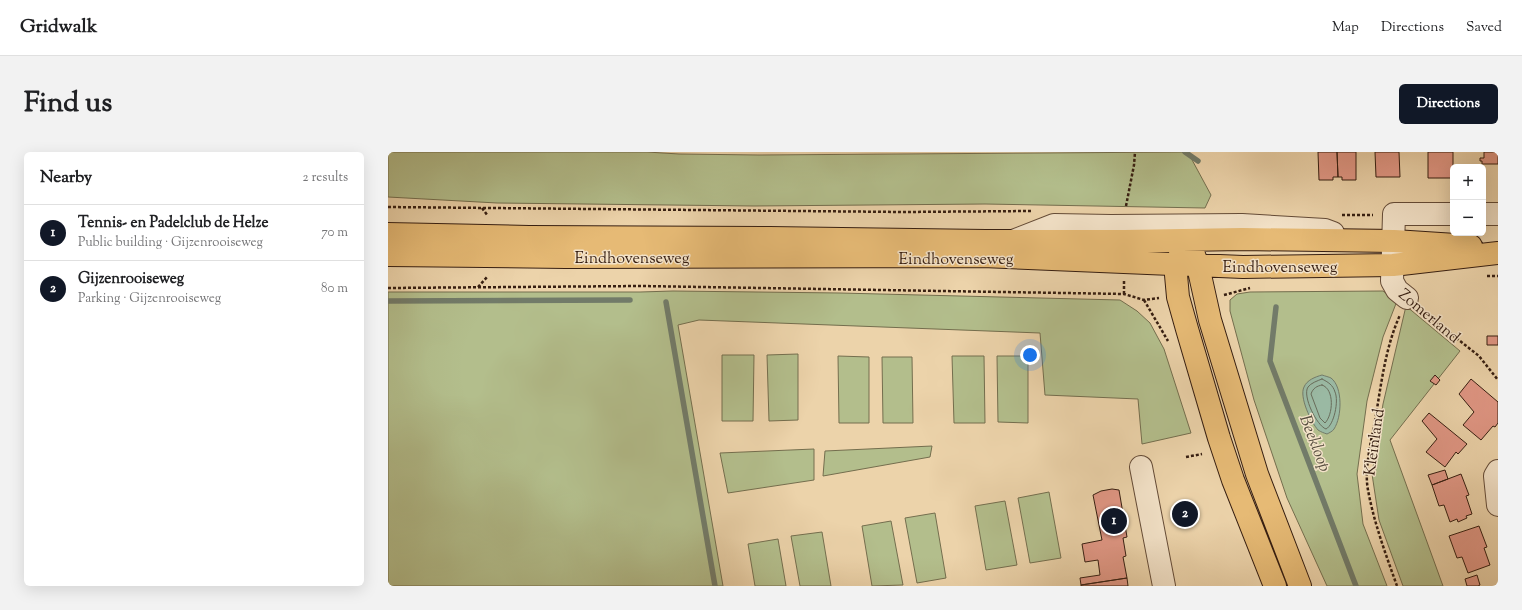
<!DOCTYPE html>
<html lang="en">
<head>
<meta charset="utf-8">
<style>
	:root { --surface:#fff; --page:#f2f2f2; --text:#202124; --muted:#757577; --line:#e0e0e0; --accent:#111827 }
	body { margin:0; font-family:"Sorts Mill Goudy",serif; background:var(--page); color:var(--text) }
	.controls { position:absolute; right:12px; top:12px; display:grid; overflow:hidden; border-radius:6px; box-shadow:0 4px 16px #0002 }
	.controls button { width:36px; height:36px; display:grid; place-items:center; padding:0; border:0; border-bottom:1px solid var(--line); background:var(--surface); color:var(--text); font:20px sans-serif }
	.you { position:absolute; left:642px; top:203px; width:14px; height:14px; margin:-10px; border:3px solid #fff; border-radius:50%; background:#1a73e8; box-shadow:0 0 0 6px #1a73e833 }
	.badge { display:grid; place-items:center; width:26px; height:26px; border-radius:50%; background:var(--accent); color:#fff; font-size:13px; font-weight:700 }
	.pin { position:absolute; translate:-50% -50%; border:2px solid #fff; box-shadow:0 1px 4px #0006 }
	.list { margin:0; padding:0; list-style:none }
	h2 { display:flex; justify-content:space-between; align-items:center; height:52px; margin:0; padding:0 16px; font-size:17px }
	h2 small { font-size:13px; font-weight:400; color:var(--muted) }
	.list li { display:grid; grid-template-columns:26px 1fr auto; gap:12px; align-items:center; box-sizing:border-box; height:56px; padding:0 16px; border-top:1px solid var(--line) }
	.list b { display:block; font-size:15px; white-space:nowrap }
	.list p { margin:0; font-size:13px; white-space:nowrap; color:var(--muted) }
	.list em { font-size:13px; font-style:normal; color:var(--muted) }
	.map { position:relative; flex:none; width:1110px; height:434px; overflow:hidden; border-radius:6px }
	header { display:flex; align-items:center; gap:24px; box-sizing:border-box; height:56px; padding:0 20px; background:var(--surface); border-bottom:1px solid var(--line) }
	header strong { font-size:19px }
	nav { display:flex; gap:22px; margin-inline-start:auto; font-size:14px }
	.intro { display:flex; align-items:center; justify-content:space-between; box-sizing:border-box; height:96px; padding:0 24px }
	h1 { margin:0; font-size:28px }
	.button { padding:10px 18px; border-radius:6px; background:var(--accent); color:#fff; font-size:14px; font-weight:700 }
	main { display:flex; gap:24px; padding:0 24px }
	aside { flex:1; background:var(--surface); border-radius:6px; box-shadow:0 4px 16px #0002 }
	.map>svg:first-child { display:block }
	.green { fill:#b3be8c; stroke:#746e4e }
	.water { fill:#9ab9a3; stroke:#727b69 }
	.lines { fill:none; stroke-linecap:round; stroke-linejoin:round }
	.shore { stroke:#686c5a; stroke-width:1 }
	.stream { stroke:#727b69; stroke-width:5.5 }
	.building { fill:#e19785; stroke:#361e11 }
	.minor-casing { stroke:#644b37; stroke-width:24 }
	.major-casing { stroke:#361e11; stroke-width:24 }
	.path { stroke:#361e11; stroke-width:2.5; stroke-dasharray:3 2; stroke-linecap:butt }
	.minor { stroke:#f3e2c8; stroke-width:22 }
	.major { stroke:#e6ba75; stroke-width:22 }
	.labels { text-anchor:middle; stroke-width:3; stroke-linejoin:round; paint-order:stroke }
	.street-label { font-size:16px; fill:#361e11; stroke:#f3e2c8 }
	.water-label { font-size:17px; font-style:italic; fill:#544c3d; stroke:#f3e2c8 }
</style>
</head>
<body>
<header>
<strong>Gridwalk</strong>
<nav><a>Map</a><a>Directions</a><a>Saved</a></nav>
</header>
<div class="intro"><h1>Find us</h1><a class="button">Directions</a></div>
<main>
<aside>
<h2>Nearby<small>2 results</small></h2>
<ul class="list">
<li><span class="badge">1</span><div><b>Tennis- en Padelclub de Helze</b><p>Public building · Gijzenrooiseweg</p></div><em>70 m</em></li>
<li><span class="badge">2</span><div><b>Gijzenrooiseweg</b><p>Parking · Gijzenrooiseweg</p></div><em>80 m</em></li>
</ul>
</aside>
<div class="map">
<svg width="1110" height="434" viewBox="0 0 1110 434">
	<rect width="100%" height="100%" fill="#ecd3aa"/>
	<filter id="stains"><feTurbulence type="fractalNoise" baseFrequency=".005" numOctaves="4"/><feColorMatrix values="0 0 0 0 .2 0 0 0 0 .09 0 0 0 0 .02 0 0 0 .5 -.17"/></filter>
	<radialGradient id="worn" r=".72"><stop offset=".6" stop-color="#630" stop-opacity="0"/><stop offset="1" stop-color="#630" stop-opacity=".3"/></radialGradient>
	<path class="green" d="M0,0H259L291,2L371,3L794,0L803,6L823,43L817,56L597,52L366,54L109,51L0,45Z
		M285,139L452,141L732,148L749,159L762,171L776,197L803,281L754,292L750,247L657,243L652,181L311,168L290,173L335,434H0V140H252Z
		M995,139L1009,149L995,185L979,249L969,322L975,372L999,434H939L899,346L866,248L842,159V148L849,142L862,140Z
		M1018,154L1072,199L1002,288L1055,434H1015L991,368L984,322L995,252Z
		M410,202V268L381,269L379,203Z
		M334,203H366L365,269H334Z
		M450,204L481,205V271H451Z
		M564,204H596L597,271H566Z
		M609,204H640V271L610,270Z
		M494,205H524L525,271H495Z
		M544,294L542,305L435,324L437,299Z
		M426,297V328L340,341L332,301Z
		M661,340L673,406L642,411L630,346Z
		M617,349L629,413L598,418L587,354Z
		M547,361L558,426L529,431L517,366Z
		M503,369L515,433L484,434L474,374Z
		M434,380L443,434H412L403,384Z
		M390,387L398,434H367L360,392Z"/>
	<path class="water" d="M934,223C937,224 941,225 943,226C955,235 954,265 946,277C945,279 941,281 939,282C936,281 933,280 930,278C923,270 911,245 916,235C919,228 927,225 934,223Z"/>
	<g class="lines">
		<path class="shore" d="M934,227C940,230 945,233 947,240C951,249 946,273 938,277C929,274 914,244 920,235C923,231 929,229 934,227Z
			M934,233C947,237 945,263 937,271L932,266L923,242C925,236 929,234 934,233Z"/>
		<path class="stream" d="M797,0L810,9
			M0,149L242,148
			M278,150L327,434
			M888,155L882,209L968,434"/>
	</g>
	<path class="building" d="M930,0H949L950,25H945V28H931Z
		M949,0H968V28H954V25H950Z
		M987,0H1011L1012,25H988Z
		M1040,0H1065V26H1040Z
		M1096,0H1110V12H1094V9H1092V6H1096Z
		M1099,184H1110V193H1099Z
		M1047,223L1052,228L1048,233L1042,229Z
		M1083,227L1110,250V271L1107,275L1105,274L1093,288L1075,273L1086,260L1071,242Z
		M1041,261L1079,292L1070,302L1068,300L1057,315L1038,300L1049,287L1034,269Z
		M1057,318L1060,327L1044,333L1040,323Z
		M1073,322L1081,343L1078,344L1084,362L1078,364L1079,366L1070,370L1069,367L1062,370L1056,353L1051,354L1044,333Z
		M724,337L731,338L739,385L735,386L738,404L735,405L739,426L693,433L692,426L712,423L710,408L697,410L694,392L714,388L705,343L713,339Z
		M1091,374L1099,395L1096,396L1102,413L1080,421L1074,405L1069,406L1061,384Z
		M1089,423L1092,433L1090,434H1079L1077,427Z
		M739,426L740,434H693V433Z"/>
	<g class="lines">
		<g class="minor-casing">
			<path id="minor" d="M1095,62H1110
				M625,89L666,73L723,74L854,73L937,78L945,81
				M1019,146L1009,138L1004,129L1006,62H1065
				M753,315L776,434
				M1110,319L1107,324L1110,353"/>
		</g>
		<g class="major-casing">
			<path id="major" d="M0,82L141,85L382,86L598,89H736L854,87L1006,89L1083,94
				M795,99L787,112L790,145L799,177L831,286L845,328L887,434
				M805,100L810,114L822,168L869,322L912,434
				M0,103L178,105L595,104L855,115L1005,113L1110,101"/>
		</g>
		<path class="path" d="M738,54L746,13L747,0
			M0,55L514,60L644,59
			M94,56L100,64
			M954,63H985
			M1099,124H1110
			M90,135L100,124
			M0,136L253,134L736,142L756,148L771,146
			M736,142V129
			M836,143L862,136
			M756,148L780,189
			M1033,158L1091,204L1110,228
			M798,305L814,302
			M1009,434C998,403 986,371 980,338C976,318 983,289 987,269C993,234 997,196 1012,163"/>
		<use href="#minor" class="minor"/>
		<use href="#major" class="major"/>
	</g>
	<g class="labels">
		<g class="street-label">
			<text x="244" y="111">Eindhovenseweg</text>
			<text x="568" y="112">Eindhovenseweg</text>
			<text x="892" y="120">Eindhovenseweg</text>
			<text transform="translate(1042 163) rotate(40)" y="6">Zomerland</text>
			<text transform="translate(985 290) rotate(-82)" y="6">Kleinland</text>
		</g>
		<g class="water-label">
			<text transform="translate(928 291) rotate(69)" y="6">Beekloop</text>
		</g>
	</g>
	<rect width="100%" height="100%" filter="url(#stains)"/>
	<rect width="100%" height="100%" fill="url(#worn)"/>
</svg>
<div class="controls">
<button>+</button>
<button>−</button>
</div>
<div class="you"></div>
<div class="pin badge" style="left:726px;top:369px">1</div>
<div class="pin badge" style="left:797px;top:362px">2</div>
</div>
</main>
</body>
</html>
